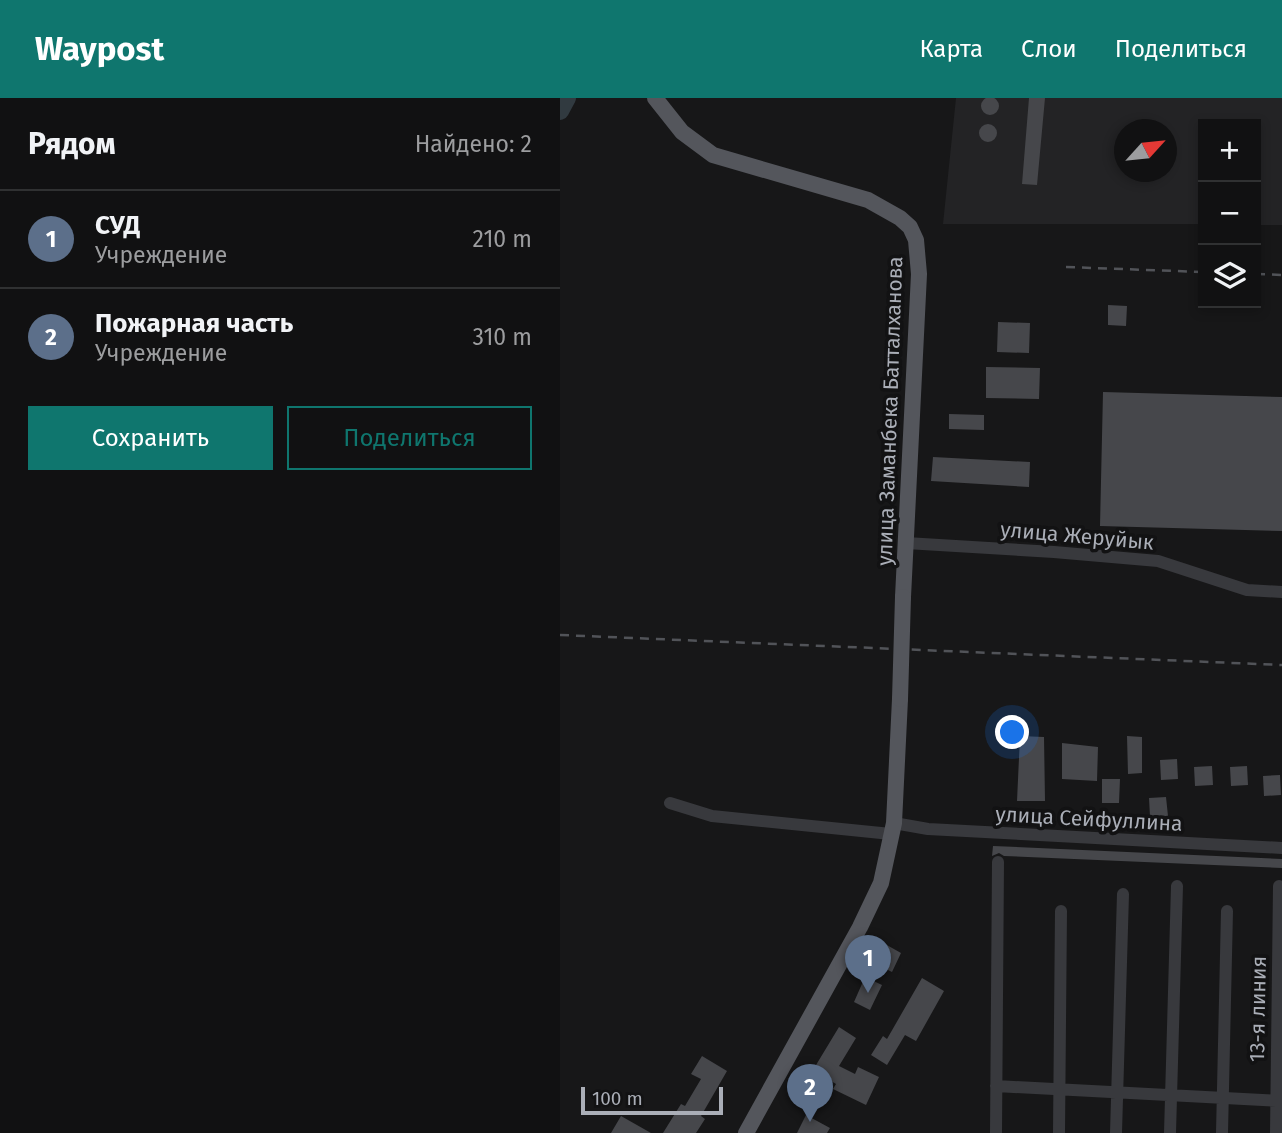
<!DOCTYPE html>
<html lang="ru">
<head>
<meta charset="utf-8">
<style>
	:root { --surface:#111112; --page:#1a1a1b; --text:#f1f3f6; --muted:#9c9d9f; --line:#303132; --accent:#0f766e }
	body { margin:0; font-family:"Fira Sans",sans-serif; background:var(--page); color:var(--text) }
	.controls { position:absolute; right:21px; top:21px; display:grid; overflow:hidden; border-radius:0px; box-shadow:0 4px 10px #0003 }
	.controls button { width:63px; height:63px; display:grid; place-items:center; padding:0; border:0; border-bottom:2px solid var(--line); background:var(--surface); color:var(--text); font:35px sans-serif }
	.compass { position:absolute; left:554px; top:21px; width:63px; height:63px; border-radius:50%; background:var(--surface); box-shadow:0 4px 10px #0003; rotate:63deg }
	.scale { position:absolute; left:21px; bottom:18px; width:142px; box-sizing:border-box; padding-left:7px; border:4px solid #aaaeb7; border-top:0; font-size:19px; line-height:24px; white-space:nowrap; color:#aaaeb7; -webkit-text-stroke:5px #121213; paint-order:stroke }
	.you { position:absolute; left:453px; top:635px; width:24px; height:24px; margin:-18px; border:5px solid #fff; border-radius:50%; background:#1a73e8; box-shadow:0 0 0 10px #1a73e833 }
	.badge { display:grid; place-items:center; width:46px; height:46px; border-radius:50%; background:var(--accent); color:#fff; font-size:23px; font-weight:700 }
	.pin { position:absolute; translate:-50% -58px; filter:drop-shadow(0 2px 4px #0008) }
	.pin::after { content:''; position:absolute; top:37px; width:24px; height:21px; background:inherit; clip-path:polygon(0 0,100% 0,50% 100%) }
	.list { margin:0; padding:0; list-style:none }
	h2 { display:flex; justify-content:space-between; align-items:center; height:91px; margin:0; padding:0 28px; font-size:30px }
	h2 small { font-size:23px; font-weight:400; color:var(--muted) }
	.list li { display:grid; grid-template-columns:46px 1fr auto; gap:21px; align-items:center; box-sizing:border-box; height:98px; padding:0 28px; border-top:2px solid var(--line) }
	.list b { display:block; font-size:26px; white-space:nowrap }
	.list p { margin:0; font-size:23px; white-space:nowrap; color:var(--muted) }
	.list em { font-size:23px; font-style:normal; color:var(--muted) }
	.actions { display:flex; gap:14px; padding:21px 28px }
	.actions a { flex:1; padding:16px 0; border:2px solid var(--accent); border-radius:0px; text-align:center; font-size:24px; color:var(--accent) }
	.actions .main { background:var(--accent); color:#fff }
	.icon { flex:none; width:38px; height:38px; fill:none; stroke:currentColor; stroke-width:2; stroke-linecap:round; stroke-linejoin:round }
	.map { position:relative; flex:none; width:722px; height:1035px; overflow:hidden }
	header { display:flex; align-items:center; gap:42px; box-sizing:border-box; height:98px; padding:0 35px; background:var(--accent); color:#fff }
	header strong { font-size:33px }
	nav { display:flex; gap:38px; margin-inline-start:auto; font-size:24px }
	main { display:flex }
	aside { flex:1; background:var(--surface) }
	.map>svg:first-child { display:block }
	.built { fill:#232325; fill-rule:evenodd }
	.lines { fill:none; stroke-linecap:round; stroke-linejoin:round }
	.river { stroke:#313a40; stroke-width:18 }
	.building { fill:#46474b }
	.minor { stroke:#38393d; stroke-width:12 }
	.major { stroke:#54565c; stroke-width:16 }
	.rail { stroke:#515358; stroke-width:2.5; stroke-dasharray:9 7; stroke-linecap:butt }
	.major-bridge { stroke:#54565c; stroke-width:16 }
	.labels { text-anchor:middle; stroke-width:7; stroke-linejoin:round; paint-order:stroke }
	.street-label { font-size:21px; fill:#aaaeb7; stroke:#121213 }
</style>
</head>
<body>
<header>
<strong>Waypost</strong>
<nav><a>Карта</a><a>Слои</a><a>Поделиться</a></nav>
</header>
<main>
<aside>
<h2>Рядом<small>Найдено: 2</small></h2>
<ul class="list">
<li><span class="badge" style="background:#5c6f8a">1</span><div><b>СУД</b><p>Учреждение</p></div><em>210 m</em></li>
<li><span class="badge" style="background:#5c6f8a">2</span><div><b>Пожарная часть</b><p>Учреждение</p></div><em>310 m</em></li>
</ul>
<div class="actions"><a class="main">Сохранить</a><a>Поделиться</a></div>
</aside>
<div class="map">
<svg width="722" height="1035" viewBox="0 0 722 1035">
	<rect width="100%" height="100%" fill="#171718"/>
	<path class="built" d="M396,0H722V127H696V26H643V126H383ZM564,32H606V74H564Z"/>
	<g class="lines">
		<path class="river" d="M0,13L7,0"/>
	</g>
	<path class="building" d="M421 8a9 9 0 1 1 18 0a9 9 0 1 1-18 0Z
		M469,0H485L477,87L462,86Z
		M419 35a9 9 0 1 1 18 0a9 9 0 1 1-18 0Z
		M548,207L567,208L566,228L548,227Z
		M438,224L470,225L469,255L437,254Z
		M426,269L480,270L479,301L426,300Z
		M543,294L722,299V433L540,428Z
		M389,316L424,317V332L389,331Z
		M373,359L470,364L469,389L371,383Z
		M460,638L484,639L485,703H457Z
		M567,638L582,639V675L568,676Z
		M502,645L538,649L537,683L502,681Z
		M617,661L618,681L601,682L600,662Z
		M652,668L653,687L635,688L634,669Z
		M687,668L688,687L671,688L670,669Z
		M720,677L721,697L704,698L703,678Z
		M542,681H560L559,705H542Z
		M606,699L608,718L590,719L589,700Z
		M433,748L722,761V770L444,758L439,755L432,758Z
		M325,846L341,855L332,874L316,866Z
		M305,879L322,887L310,912L294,904Z
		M362,880L384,893L356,943L345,937L327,967L311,957L323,938L327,941Z
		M279,929L296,940L279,968L295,976L298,969L319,979L306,1007L273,991L276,986L253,972Z
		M142,958L167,973L141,1018L145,1021L136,1035H103L121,1006L125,1008L141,981L131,976Z
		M246,1017L270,1030L267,1035H237Z
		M61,1018L91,1035H51Z"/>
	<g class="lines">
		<path class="minor" d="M346,445L494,454L598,463L687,492L722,494
			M110,705L152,718L331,736
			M334,725L368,731L722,750
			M436,988L722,1003
			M436,1035L438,764
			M499,1035L501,813
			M556,1035L563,796
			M610,1035L617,788
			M662,1035L667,813
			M716,1035L719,788"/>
		<path class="major" d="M95,0L122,34L153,57L308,102L340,120L350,129L356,142L359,176L343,499
			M186,1035L300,829L321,785L334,725L340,601"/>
		<path class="rail" d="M506,169L643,174
			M696,176L722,177
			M0,537L722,567"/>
		<path class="major-bridge" d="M340,601L343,499"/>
	</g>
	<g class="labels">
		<g class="street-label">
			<text transform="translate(330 313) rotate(-88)" y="7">улица Заманбека Батталханова</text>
			<text transform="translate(517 438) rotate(5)" y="7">улица Жеруйык</text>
			<text transform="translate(529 721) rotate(3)" y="7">улица Сейфуллина</text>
			<text transform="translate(698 911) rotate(-89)" y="7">13-я линия</text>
		</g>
	</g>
</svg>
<div class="controls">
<button>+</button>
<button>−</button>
<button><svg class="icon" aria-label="layers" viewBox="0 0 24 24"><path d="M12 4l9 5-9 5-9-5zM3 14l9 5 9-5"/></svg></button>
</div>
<svg class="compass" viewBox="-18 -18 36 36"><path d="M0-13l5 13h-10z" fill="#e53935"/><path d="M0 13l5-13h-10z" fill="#9c9d9f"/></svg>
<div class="scale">100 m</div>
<div class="you"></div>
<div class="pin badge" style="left:308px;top:895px;background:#5c6f8a">1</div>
<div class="pin badge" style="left:250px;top:1024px;background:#5c6f8a">2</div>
</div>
</main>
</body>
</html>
